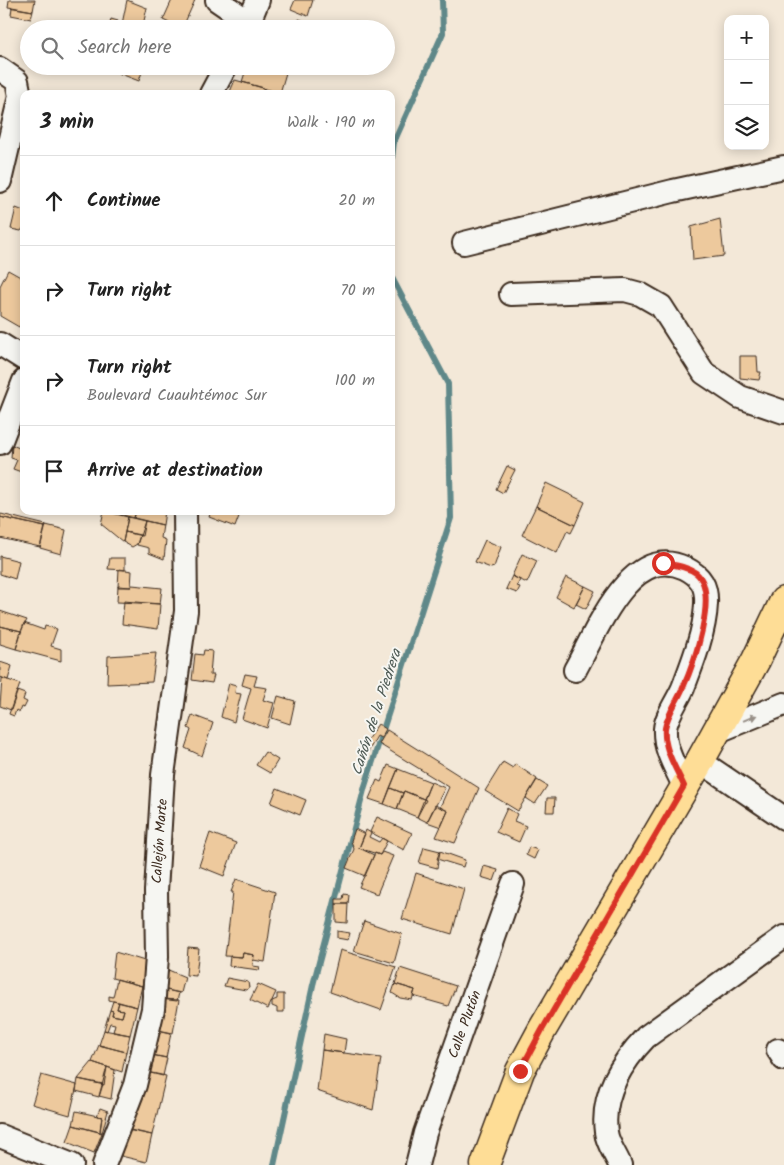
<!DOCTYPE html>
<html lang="en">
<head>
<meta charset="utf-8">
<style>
	:root { --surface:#fff; --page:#f6f6f6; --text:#222; --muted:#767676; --line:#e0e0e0 }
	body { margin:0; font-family:Kalam,sans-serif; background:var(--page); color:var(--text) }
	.controls { position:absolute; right:15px; top:15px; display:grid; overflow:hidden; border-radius:10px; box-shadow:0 2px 12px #0003 }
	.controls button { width:45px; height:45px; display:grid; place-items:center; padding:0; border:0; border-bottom:1px solid var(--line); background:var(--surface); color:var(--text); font:25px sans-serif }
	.stop { position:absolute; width:15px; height:15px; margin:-11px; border:4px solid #d93025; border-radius:50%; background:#fff }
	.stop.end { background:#d93025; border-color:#fff; box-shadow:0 1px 5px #0008 }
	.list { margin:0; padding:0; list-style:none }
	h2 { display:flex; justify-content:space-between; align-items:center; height:65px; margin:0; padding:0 20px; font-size:21px }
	h2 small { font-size:16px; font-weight:400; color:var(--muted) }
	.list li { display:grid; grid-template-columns:32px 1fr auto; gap:15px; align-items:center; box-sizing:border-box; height:90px; padding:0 20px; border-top:1px solid var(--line) }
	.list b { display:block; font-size:19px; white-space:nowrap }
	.list p { margin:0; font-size:16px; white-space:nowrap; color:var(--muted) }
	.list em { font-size:16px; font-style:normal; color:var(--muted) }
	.icon { flex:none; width:28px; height:28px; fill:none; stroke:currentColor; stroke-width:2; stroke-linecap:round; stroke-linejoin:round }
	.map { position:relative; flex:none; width:784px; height:1165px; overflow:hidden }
	.search { position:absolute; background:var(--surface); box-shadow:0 2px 12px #0003; left:20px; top:20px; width:375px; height:55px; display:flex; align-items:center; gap:12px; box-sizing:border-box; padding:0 18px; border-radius:28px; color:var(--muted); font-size:19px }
	.panel { position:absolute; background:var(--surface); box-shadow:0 2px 12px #0003; left:20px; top:90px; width:375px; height:425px; border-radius:10px }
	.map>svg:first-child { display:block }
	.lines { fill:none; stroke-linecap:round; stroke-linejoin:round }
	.stream { stroke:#5f8889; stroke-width:6 }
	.building { fill:#edc99d; stroke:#3b2a1e }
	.minor-casing { stroke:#3b2a1e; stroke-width:26 }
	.major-casing { stroke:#3b2a1e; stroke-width:31 }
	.minor { stroke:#f6f6f2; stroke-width:22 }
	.major { stroke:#fedd96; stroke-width:28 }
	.oneway { fill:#989088 }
	.route { stroke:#d93025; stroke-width:6 }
	.labels { text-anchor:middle; stroke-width:4; stroke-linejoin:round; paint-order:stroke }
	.street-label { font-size:14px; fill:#3b2a1e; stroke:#f6f6f2 }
	.water-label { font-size:15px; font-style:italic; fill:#4d5953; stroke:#f6f6f2 }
</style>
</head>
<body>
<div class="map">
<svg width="784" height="1165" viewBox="0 0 784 1165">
	<rect width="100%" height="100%" fill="#f3e8d8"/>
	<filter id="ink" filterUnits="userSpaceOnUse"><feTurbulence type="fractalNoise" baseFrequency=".02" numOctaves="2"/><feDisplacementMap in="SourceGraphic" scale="10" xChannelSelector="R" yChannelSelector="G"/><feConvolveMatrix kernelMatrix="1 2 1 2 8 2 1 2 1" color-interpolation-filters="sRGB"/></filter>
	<g filter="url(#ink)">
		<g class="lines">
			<path class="stream" d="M391,166L394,142L443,33L442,0
				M274,1165L313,985L365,786L451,518L448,384L391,276"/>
		</g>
		<path class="building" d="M9,0H35L33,11L8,7Z
			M127,0L147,8L142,29H121Z
			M172,0H195L182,29L163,20Z
			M295,0H313L308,16L291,9Z
			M12,7L33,11L31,19L11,15Z
			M111,19L118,21L116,29H108Z
			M299,19L315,25L314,29H295Z
			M70,23L88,27L87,29H68Z
			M105,66H144L139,81L105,68Z
			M247,66H288L280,93L242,82Z
			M235,80L264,88L262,94H229Z
			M16,208L24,211V227L21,231L11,229Z
			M720,219L724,256L693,260L691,227Z
			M8,270L24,279V319L19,327L0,316V286Z
			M740,356H757L758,372H761L759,380L740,378Z
			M12,445L24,450V473L13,469L17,460L11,458Z
			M507,466L515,470L503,493L496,489Z
			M546,483L585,502L575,525L536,506Z
			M536,506L575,525L571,533L567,531L557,553L522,535Z
			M104,511L128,517L123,542L101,524Z
			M108,511H136L134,518Z
			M136,511H165L163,525L134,518Z
			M211,511H241L235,527L209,517Z
			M1,514L46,525L45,527L0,517Z
			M0,517L45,527L40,547L0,538Z
			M128,517L145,521L142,536L125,532Z
			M145,521L163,525L161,538L166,540L164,559L149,553V548L137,545Z
			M46,525L66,530L61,554L40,548Z
			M125,532L140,535L137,544L132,547L123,542Z
			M485,540L501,547L494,567L491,568L475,562Z
			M522,554L537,561L527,583L512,576Z
			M0,556L19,561L15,579L0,574Z
			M110,558H125V570L108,569Z
			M119,569L132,571L131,587H118Z
			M512,576L520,580L517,586L520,587L517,593L506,589Z
			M566,577L585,586L574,607L556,597Z
			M132,585L162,588L160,604L117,602L118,586L131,587Z
			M585,586L595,591L586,609L576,604Z
			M124,601L160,604L158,629L122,624Z
			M0,611L27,620L21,631L0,626Z
			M24,623L44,630L45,626L57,629L51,646L61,649V661L16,649Z
			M0,626L21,631L16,649L0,644Z
			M204,650L212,651L210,675H214L212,683L192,680L195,654L203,655Z
			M156,653L152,682L107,684L108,656Z
			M0,662L12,666L8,680L0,677Z
			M245,674L257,676L254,686L267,688L263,700L274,703L267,728L242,719L251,688L242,685Z
			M2,678L20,684L11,710L0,706Z
			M229,683L236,685L235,693L241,694L234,722L221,717Z
			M17,691L25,694L23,700L27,702L24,708L21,707L19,712L16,710L14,716L9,714Z
			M278,696L295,701L290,724L272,718Z
			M192,715L213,723L202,756L185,748L191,730L188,728Z
			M378,724L386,729L381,738L377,736L368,752L363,746Z
			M387,730L479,788L455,843L436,837L448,811L440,807L449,787L379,744Z
			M265,752L278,760L270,773L256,765Z
			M503,762L513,768L515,764L537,779L518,811L485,791Z
			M388,765L398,769L384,804L369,799L377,780L381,782Z
			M398,769L431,782L424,799L404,791L403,793L390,788Z
			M537,780L547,786L535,804L526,798Z
			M431,782L445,788L427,822L417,817Z
			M277,788L306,800L300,815L271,803Z
			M390,788L403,793L397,809L384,804Z
			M404,791L426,800L417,817L397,809Z
			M547,798H555L554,812H546Z
			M435,805L448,811L441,827L427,822Z
			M507,808L517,814L514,821L526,826L519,842L496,832Z
			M377,817L412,833L404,850L370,832Z
			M355,829L365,834L359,848L374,855L365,876L346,868L354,849L351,841Z
			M366,830L371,833L369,837L379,842L382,838L387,841L380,855L359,848Z
			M210,833L236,843L224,876L199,866Z
			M424,847L440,851L437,868L419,863Z
			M529,847L538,850L534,859L526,855Z
			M440,851L465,860L463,867L437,859Z
			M382,852L393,856L377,894L359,887L374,855L375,853L380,855Z
			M484,866L498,870L494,881L481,877Z
			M416,873L464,889L452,934L402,919Z
			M236,879L275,892L265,962L253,960L254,955L243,953L242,957L225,956L233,892H231Z
			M344,894L349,895L348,904H336V899H343Z
			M336,904H348L347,923L336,922Z
			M364,921L402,934L394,963L354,951Z
			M337,931L350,933L348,940L337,938Z
			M188,948L199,949L196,976L186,975Z
			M340,950L396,967L381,1010L330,992Z
			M115,952L148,962L142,986L112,978Z
			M243,953L254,955L253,966L260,967L259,970L229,966L230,956L242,957Z
			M400,968L456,986L448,1006L413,996L415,990L395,984Z
			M166,969L185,977L181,993L162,989Z
			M227,978L248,982L249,988L246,990L224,986Z
			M117,979L142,986L137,1007L109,1000V996L113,997Z
			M258,984L276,992L268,1009L250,1000Z
			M395,984L415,990L412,1000L400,998L392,993Z
			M162,989L179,993L177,1001L161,999Z
			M277,994H284V1012H277V1008L272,1006V1001L277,999Z
			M161,999L179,1000L173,1033L153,1029Z
			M113,1001L119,1002L117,1009L124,1010L122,1017L112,1015L113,1011L110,1010Z
			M119,1002L137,1007L130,1035L113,1032L115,1024L110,1023L107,1031L104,1030L110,1010L113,1011L112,1015L122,1017L124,1010L117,1009Z
			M153,1029L171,1033L166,1058L147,1054Z
			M104,1030L130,1035L126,1052L99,1045Z
			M324,1034L346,1039L344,1053L322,1050Z
			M99,1045L126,1052L122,1072L92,1062Z
			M322,1050L381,1058L373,1110L317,1091Z
			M147,1054L167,1058L163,1076L142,1071Z
			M92,1062L107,1067L104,1085L78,1079Z
			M107,1067L115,1070L111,1099L99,1096Z
			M142,1071L166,1076L152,1135L126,1129Z
			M41,1075L77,1085L70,1115L32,1104Z
			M78,1079L103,1084L99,1097L76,1091Z
			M100,1108L108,1111L102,1133L100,1130L102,1117L97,1116Z
			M76,1111L102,1117L100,1132L73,1125Z
			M73,1125L102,1133L94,1153L67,1142Z
			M127,1130L152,1135L146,1162L121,1156Z"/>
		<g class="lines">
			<g class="minor-casing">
				<path id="minor" d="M217,0L249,22
					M246,29L258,0
					M0,69L17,81L20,96L0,181
					M211,94L226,66
					M464,243L673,191L784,167
					M511,294L625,290L640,294L661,306L704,373L740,397L784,412
					M0,344L24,359
					M0,443L24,381
					M575,670C596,633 630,542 685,568C701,576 707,586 706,604C705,631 693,662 683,688C678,700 666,716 665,729C664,750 676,768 684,786
					M716,732L784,704
					M700,761L784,818
					M778,1050L784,1059
					M0,1136L72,1165
					M104,1165L135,1085L153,1009L157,957L156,891L163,775L186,611L185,511
					M417,1165L425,1133L513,884
					M620,1165C616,1155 607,1143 606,1132C601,1095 621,1063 646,1037L784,937"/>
			</g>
			<g class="major-casing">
				<path id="major" d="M485,1165L520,1071L542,1030L700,761L756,660L784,601"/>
			</g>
			<use href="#minor" class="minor"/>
			<use href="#major" class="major"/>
		</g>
		<defs><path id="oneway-solid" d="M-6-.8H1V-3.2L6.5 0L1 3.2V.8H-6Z" transform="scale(1.25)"/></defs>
		<use class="oneway" href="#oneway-solid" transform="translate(750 718) rotate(-22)"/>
	</g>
	<g class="lines" filter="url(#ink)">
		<path class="route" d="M520,1071L542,1030L684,786C676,768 663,749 665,728C667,716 677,701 682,690C693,666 720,592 696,573C686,566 674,565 663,563"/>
	</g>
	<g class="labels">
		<g class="street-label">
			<text transform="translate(159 841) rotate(-86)" y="5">Callejón Marte</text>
			<text transform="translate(464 1024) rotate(-70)" y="5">Calle Plutón</text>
		</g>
		<g class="water-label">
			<text transform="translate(376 712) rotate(-72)" y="5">Cañón de la Piedrera</text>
		</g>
	</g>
</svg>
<div class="controls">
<button>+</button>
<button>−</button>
<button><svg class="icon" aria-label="layers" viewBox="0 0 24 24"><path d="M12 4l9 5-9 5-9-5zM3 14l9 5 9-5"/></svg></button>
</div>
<div class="stop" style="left:663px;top:563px"></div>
<div class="stop end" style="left:520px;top:1071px"></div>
<div class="search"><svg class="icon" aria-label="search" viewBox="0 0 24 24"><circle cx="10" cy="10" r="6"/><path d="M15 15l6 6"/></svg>Search here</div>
<section class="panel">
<h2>3 min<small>Walk · 190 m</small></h2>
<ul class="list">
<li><svg class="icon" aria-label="ahead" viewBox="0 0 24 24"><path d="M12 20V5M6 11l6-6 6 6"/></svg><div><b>Continue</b></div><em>20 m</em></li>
<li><svg class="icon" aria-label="right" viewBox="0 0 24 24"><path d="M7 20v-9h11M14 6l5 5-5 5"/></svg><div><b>Turn right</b></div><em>70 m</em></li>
<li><svg class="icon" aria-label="right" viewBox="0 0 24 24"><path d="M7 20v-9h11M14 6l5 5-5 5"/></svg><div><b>Turn right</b><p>Boulevard Cuauhtémoc Sur</p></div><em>100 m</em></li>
<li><svg class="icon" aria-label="arrive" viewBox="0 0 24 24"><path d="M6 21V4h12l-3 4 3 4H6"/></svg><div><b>Arrive at destination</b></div></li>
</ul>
</section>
</div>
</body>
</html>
